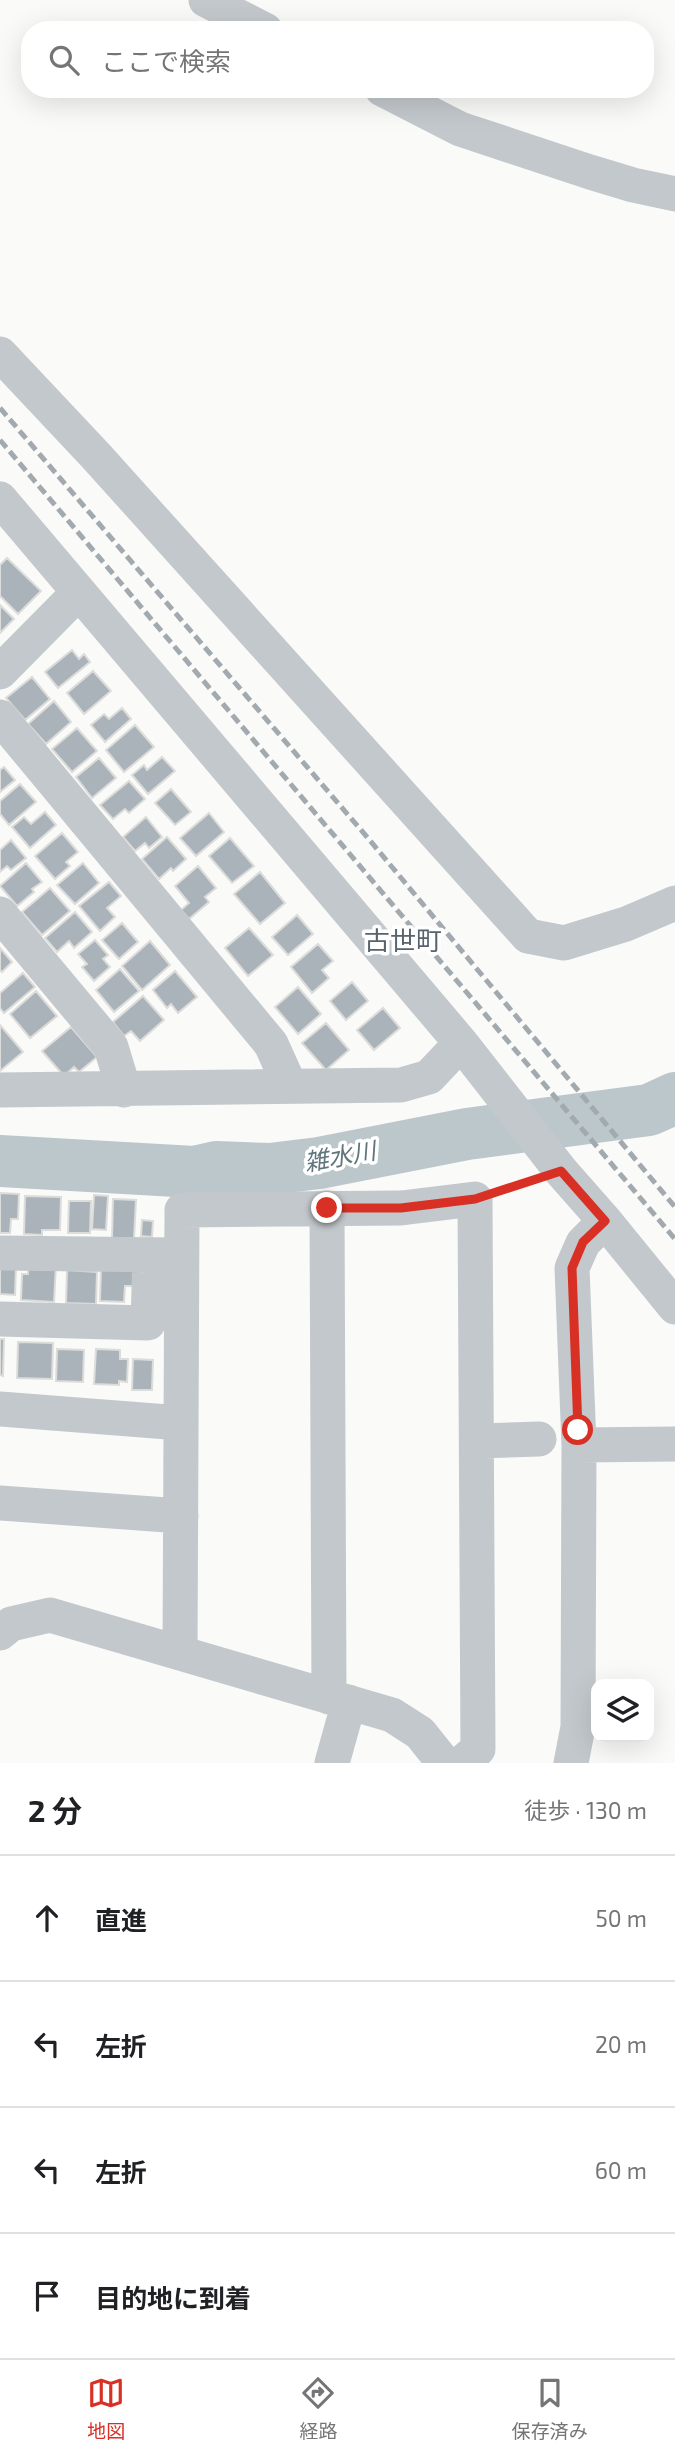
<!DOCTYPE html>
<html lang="ja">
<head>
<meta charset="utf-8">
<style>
	:root { --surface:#fff; --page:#f2f2f2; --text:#202124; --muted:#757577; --line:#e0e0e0; --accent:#d93025 }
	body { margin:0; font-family:"Exo 2","Noto Sans JP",sans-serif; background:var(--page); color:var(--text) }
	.controls { position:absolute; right:21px; bottom:21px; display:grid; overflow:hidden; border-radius:14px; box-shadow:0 7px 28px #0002 }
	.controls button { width:63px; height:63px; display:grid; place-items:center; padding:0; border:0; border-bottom:2px solid var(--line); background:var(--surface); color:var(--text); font:35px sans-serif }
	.stop { position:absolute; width:21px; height:21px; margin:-16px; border:5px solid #d93025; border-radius:50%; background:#fff }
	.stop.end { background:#d93025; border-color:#fff; box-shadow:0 2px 7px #0008 }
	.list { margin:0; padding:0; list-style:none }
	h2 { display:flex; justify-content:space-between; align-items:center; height:91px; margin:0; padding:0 28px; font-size:30px }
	h2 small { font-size:23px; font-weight:400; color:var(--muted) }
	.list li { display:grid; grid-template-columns:46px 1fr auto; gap:21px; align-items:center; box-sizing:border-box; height:126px; padding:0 28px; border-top:2px solid var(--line) }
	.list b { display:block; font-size:26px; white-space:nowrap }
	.list em { font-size:23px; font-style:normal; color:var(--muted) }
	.icon { flex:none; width:38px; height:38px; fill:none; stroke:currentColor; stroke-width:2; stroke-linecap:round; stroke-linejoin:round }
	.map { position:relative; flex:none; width:675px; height:1763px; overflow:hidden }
	.search { position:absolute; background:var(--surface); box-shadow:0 7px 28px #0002; left:21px; right:21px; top:21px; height:77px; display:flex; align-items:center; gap:18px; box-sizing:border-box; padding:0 24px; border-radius:28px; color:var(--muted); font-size:26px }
	.sheet { height:595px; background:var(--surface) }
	nav { display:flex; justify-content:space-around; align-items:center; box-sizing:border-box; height:98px; border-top:2px solid var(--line); background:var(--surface); font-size:19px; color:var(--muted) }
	nav a { display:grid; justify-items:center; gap:4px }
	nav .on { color:var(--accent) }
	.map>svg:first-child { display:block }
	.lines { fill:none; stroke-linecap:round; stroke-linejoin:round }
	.river { stroke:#bbc7cb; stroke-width:52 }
	.building { fill:#aab3b9; stroke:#dcdcda; stroke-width:2 }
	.path { stroke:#bbbfc2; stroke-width:4.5; stroke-dasharray:3.5 3.5; stroke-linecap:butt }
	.minor { stroke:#c3c8cc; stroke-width:35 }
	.rail { stroke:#a2aab0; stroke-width:5; stroke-dasharray:10 5; stroke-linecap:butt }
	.route { stroke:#d93025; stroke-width:9 }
	.labels { text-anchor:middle; stroke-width:7; stroke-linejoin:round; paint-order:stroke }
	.water-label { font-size:24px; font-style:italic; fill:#60757c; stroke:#fff }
	.quarter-label { font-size:26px; fill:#57646e; stroke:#fff }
</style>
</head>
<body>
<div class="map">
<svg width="675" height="1763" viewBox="0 0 675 1763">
	<rect width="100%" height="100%" fill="#fafaf8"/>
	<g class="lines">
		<path class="river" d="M0,1161L194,1172L216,1167L270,1169L319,1163L467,1134L649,1110L675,1098"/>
	</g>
	<path class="building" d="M7,558L41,591L18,614L0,596V565Z
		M0,605L14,619L0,633Z
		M72,650L79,659L84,654L90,662L58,688L45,672Z
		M93,671L111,691L84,714L67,693Z
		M32,677L50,699L25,720L6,698Z
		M54,701L71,722L46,744L28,724Z
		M122,708L131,719L105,742L91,725L104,714L109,719Z
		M135,725L154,747L124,772L106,750Z
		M77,728L97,751L72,772L52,749Z
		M162,757L175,771L148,794L132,775L144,765L147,770Z
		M99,758L116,778L92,798L76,777Z
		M4,767L15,780L0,792V770Z
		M129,781L145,799L129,813L125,809L113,819L100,805Z
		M20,784L36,802L9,825L0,814V801Z
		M171,789L191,812L175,825L155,803Z
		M45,812L56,825L30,848L12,827L24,817L31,824Z
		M209,813L224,832L196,856L180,838Z
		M146,817L162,837L149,848L145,843L135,851L123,837Z
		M62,833L78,852L66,862L70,866L55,879L35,856Z
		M167,837L186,859L173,871L171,868L159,879L142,859Z
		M230,838L254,866L232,883L209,856Z
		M11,840L26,858L11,870L7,866L0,872V850Z
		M26,863L42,882L32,889L34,892L17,906L0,886Z
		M83,863L99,883L75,904L57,885Z
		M198,866L216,888L205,897L209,902L189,919L181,910L189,903L175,886Z
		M260,872L285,903L260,924L234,894Z
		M109,882L121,896L107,908L115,917L100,931L79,906Z
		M50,888L70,911L42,935L22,912Z
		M75,912L92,932L74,948L69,941L57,952L45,938Z
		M297,915L313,934L288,955L272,937Z
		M122,923L138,942L119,959L102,940Z
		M249,928L273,955L248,976L225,948Z
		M95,940L108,955L103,959L110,967L94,981L82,967L87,964L78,954Z
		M150,941L170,965L142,990L122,966Z
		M318,944L333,961L322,970L329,978L312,993L291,967Z
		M0,948L12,962L2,972L0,970Z
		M120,969L139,991L114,1012L96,990Z
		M175,971L197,997L178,1013L171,1004L167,1008L153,990Z
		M23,973L35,987L4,1013L0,1008V993Z
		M352,982L368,1001L346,1020L330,1001Z
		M298,987L321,1014L298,1034L275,1007Z
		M36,991L57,1016L30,1038L10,1014Z
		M143,996L164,1020L140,1041L131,1031L124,1036L113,1022Z
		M383,1008L400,1028L374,1050L357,1030Z
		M326,1023L349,1050L326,1070L302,1043Z
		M0,1025L23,1052L0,1071Z
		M71,1027L97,1057L79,1072L74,1067L64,1076L42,1051Z
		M0,1193L19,1194L18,1219H11L10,1233H0Z
		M94,1195L108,1196L106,1230L92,1229Z
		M25,1196L61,1197L60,1230H42V1235L24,1234Z
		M113,1199L136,1200L134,1238H112Z
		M69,1201H91L90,1233H68Z
		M142,1220L153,1221L152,1237L141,1236Z
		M28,1264L56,1265L54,1302L21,1300L22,1274H28Z
		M0,1265L16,1266L15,1295L0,1294Z
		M101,1267L139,1269L138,1286H125L124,1302L100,1301Z
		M67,1270L97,1272L96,1304L66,1303Z
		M0,1339H4L3,1376L0,1375Z
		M18,1342L53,1343L52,1379L17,1378Z
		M57,1349L84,1350L83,1382L56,1381Z
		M96,1349L120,1350V1359H128L127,1382L119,1381V1385L94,1384Z
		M133,1359L153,1360L152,1390H132Z"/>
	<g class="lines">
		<path class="path" d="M503,1190L531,1181"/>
		<path class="minor" d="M206,0L265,30
			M382,89L460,129L590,172L633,185L675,194
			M0,354L96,456L528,936L564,943L626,924L675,903
			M0,499L461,1043L561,1171L605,1221L675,1307
			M0,672L78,593
			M0,717L271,1044L290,1086
			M0,914L111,1047L124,1090
			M0,1090L401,1085L429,1077L461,1043
			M327,1208L329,1697
			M0,1253L171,1255
			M0,1319L148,1323L150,1255
			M0,1409L181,1423
			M478,1441L539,1439
			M579,1445L675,1444
			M0,1503L181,1516
			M0,1633L11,1624L50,1615L392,1715L420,1733L444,1763
			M180,1653L182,1210L401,1208L475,1199L478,1749L462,1763
			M332,1763L349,1702
			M571,1763L578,1727L579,1445L572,1268L583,1243L605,1221"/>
		<path class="rail" d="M0,408L367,837L675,1207
			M0,440L675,1239"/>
	</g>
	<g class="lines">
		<path class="route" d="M327,1208H401L475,1199L561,1171L605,1221L583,1242L572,1268L578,1430"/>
	</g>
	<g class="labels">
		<g class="water-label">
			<text transform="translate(340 1157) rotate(-10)" y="8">雑水川</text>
		</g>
		<g class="quarter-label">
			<text x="403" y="950">古世町</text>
		</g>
	</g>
</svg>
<div class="controls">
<button><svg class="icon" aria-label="layers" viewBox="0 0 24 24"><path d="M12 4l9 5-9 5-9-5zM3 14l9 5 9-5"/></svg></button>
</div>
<div class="stop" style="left:578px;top:1430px"></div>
<div class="stop end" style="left:327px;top:1208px"></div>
<div class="search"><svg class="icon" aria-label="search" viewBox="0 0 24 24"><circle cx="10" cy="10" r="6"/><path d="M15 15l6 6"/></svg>ここで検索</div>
</div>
<section class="sheet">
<h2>2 分<small>徒歩 · 130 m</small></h2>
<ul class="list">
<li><svg class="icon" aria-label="ahead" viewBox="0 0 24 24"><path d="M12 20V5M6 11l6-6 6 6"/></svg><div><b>直進</b></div><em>50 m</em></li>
<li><svg class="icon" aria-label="left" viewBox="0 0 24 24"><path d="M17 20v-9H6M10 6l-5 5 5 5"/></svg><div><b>左折</b></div><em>20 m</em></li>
<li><svg class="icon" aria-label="left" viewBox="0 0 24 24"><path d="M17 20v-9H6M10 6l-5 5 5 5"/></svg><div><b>左折</b></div><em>60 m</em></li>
<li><svg class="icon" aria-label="arrive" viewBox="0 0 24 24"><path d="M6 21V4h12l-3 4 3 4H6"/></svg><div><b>目的地に到着</b></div></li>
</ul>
</section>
<nav>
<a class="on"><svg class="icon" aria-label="map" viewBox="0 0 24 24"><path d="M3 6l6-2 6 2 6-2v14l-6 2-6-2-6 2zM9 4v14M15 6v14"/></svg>地図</a>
<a><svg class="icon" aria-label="directions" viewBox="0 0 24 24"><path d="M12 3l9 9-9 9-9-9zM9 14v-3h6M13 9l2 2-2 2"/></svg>経路</a>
<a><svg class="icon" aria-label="saved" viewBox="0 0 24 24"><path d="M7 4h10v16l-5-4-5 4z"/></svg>保存済み</a>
</nav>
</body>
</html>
